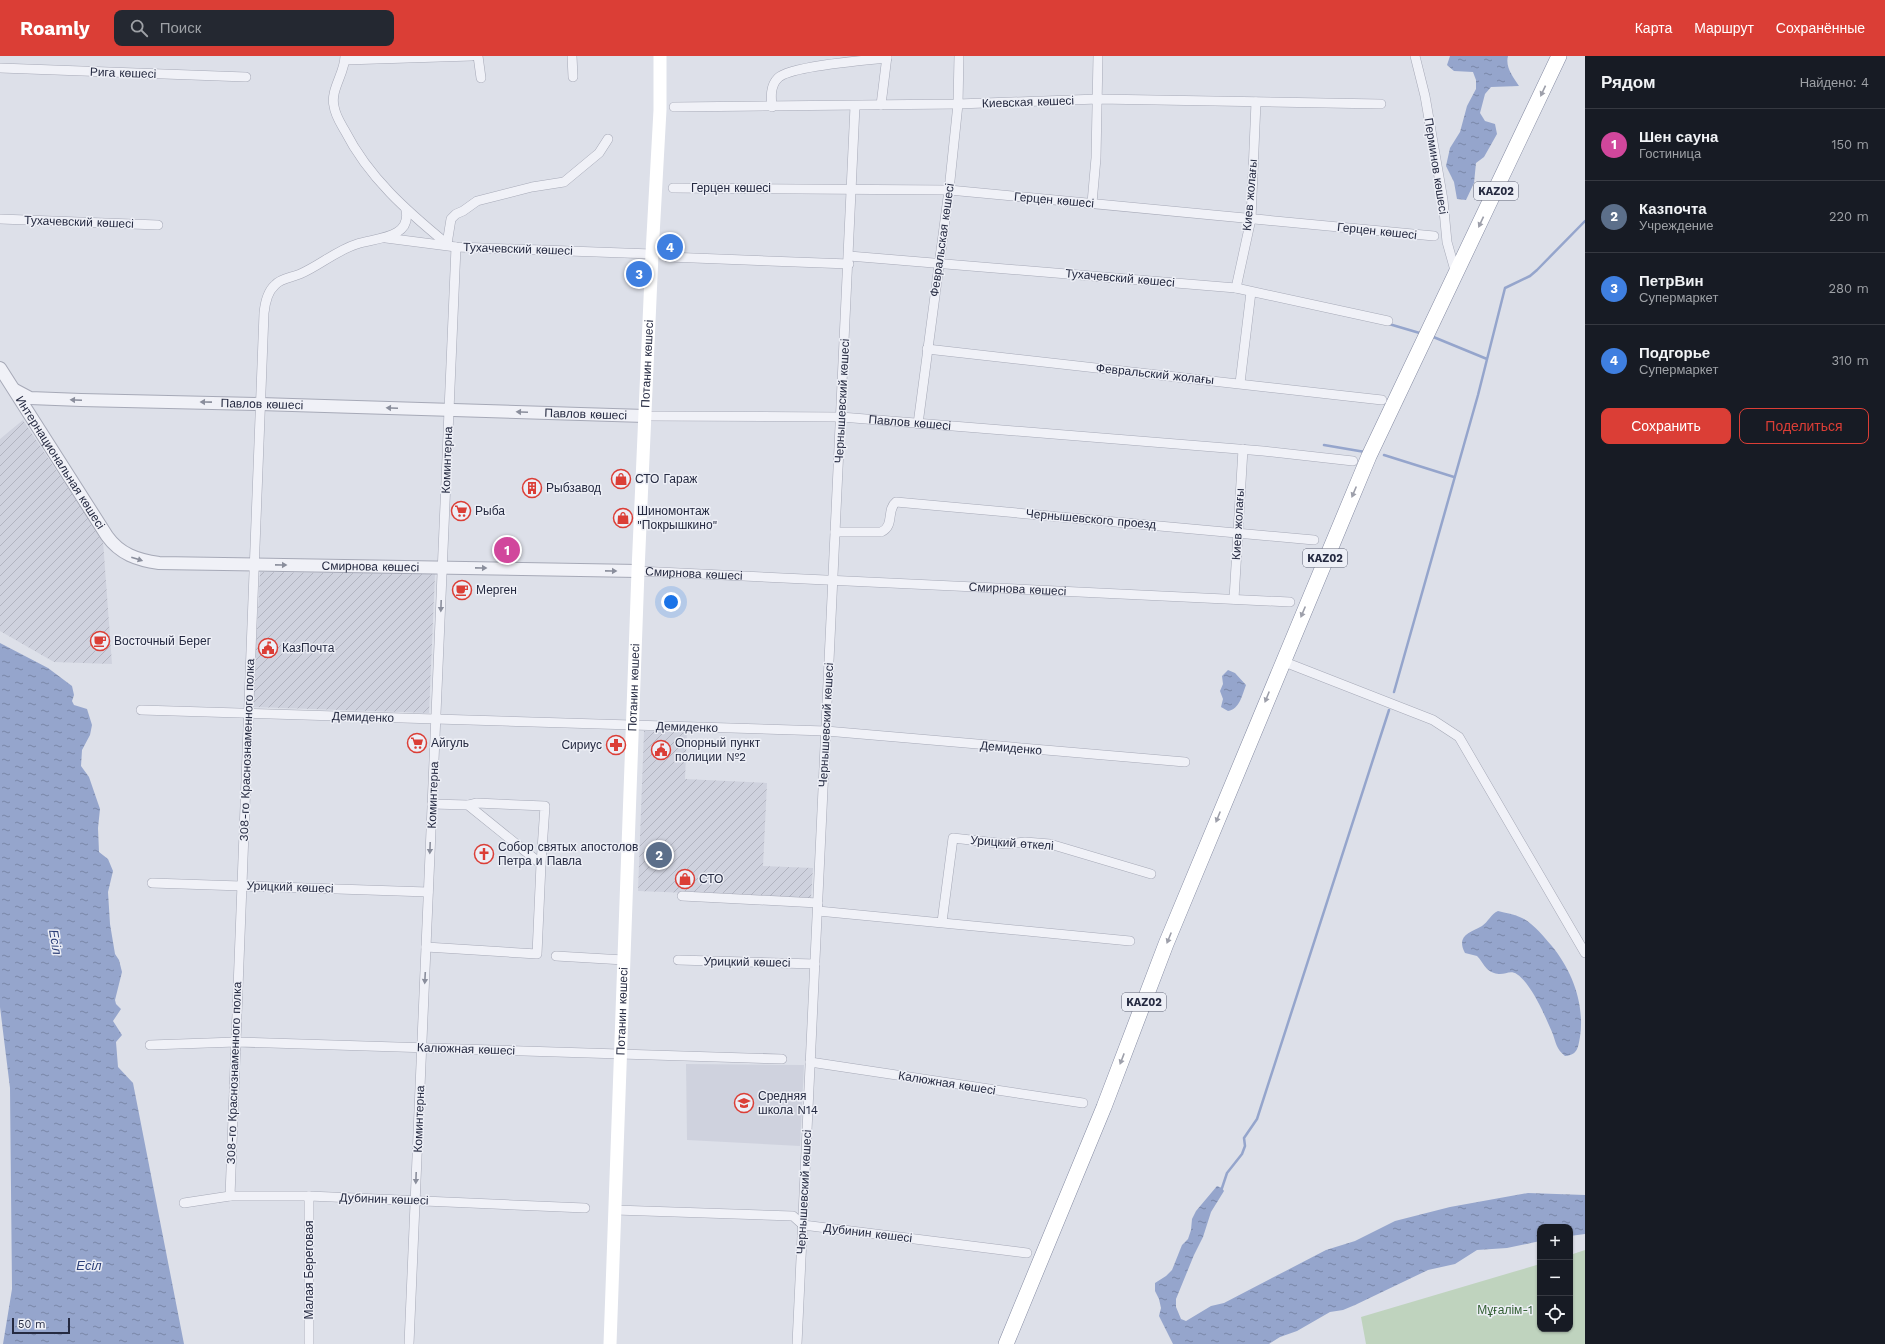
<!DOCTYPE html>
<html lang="ru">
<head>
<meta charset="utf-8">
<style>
	:root { --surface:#171b24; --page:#242831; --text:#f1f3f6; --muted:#9ea1a6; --line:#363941; --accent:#db3e36 }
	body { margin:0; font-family:"Work Sans",sans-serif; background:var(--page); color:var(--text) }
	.controls { position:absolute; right:12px; bottom:12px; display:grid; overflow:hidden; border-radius:8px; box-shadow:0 1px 3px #0004 }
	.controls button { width:36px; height:36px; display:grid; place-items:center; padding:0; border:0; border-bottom:1px solid var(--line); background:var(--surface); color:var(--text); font:20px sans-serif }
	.scale { position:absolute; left:12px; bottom:10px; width:58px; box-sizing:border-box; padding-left:4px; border:2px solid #252a41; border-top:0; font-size:11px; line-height:14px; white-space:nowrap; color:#252a41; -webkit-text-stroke:3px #edeff6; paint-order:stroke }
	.you { position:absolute; left:671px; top:546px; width:14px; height:14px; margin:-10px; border:3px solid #fff; border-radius:50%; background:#1a73e8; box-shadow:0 0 0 6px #1a73e833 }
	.badge { display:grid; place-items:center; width:26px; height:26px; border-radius:50%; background:var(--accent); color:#fff; font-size:13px; font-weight:700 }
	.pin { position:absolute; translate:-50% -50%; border:2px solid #fff; box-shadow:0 1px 4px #0006 }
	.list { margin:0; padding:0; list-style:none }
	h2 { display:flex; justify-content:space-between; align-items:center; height:52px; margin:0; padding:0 16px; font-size:17px }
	h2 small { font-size:13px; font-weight:400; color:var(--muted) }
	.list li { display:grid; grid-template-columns:26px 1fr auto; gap:12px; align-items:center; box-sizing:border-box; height:72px; padding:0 16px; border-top:1px solid var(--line) }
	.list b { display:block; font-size:15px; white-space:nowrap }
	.list p { margin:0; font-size:13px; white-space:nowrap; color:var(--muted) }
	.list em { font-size:13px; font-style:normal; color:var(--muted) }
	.actions { display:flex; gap:8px; padding:12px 16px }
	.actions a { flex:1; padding:9px 0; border:1px solid var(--accent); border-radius:8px; text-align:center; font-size:14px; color:var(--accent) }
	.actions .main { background:var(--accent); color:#fff }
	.icon { flex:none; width:22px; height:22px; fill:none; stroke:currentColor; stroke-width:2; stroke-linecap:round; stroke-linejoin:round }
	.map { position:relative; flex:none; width:1585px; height:1288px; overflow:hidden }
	header { display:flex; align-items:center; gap:24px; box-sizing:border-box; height:56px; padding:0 20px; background:var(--accent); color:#fff }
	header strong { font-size:19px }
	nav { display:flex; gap:22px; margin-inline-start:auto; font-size:14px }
	.search { width:280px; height:36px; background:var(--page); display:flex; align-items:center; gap:10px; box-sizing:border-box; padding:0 14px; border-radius:8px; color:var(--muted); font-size:15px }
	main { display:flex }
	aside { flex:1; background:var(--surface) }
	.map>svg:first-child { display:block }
	.built { fill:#cfd2de }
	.industrial { fill:url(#industrial-furrows) }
	.green { fill:#bfd3be }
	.water { fill:url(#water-ripples) }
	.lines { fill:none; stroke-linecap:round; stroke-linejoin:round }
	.stream { stroke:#95a5cc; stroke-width:2.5 }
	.minor-casing { stroke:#a6a9b7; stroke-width:10 }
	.tertiary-casing { stroke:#a6a9b7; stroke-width:14 }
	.trunk-casing { stroke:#8389a1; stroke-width:16 }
	.minor { stroke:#f0f1f7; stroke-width:9 }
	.tertiary { stroke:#f0f1f7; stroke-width:12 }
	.secondary { stroke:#fff; stroke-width:13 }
	.trunk { stroke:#fff; stroke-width:15 }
	.oneway { fill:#9d9faa }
	.oneway2 { fill:#8a8e9c }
	.labels { text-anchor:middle; stroke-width:3; stroke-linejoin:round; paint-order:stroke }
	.shield { fill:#edeff6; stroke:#616577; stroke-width:1 }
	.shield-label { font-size:11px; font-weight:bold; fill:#252a41 }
	.street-label { font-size:12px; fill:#252a41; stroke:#edeff6 }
	.poi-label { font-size:12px; fill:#252a41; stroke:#edeff6; text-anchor:start }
	.park-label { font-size:12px; fill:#315e32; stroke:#edeff6 }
	.water-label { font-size:13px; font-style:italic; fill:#2c3f78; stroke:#edeff6 }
</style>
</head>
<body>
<header>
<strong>Roamly</strong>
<div class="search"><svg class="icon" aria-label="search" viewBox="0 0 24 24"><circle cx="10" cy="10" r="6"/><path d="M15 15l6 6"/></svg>Поиск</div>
<nav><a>Карта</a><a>Маршрут</a><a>Сохранённые</a></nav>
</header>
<main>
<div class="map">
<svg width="1585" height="1288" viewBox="0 0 1585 1288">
	<defs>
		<pattern id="industrial-furrows" width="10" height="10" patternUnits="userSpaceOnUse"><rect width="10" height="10" fill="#cfd2de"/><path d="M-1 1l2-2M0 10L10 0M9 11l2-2" fill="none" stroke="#b2b4c0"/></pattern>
		<pattern id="water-ripples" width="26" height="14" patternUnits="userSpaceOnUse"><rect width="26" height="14" fill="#95a5cc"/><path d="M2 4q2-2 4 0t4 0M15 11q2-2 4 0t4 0" fill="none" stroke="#7987a7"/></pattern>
	</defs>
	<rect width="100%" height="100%" fill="#dde0e9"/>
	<path class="built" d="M686,1008L804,1009L800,1090L687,1084Z"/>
	<path class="industrial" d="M23,364L103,485L112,608L54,606L0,575V383Z
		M260,516L435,518L429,657L253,651Z
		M644,675L687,676L685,723L767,727L763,810L813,812L811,842L638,835Z"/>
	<path class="green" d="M1585,1194V1288H1366L1361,1261L1540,1208V1273H1570V1199Z"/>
	<path class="water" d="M1450,0H1508C1505,11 1513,21 1519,30L1491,31L1485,38L1480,57L1485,65L1495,68L1497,78L1484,101L1476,107L1474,127L1466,144L1457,143L1454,126L1446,110L1450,92L1460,76L1467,50L1476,33V24L1473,16L1454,15L1447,9Z
		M0,587L48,612L72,630L74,639L72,645L74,649L87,653L92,669L90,679L82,694L81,710L89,721L100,753L98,772L99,796L108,803L113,815L108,836L110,868L115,898L119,904L122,916L115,944L116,948L121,953L113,965L122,979L116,986L118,1011L133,1027L184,1288H3L12,1233L10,1032L0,951Z
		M1228,614L1235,617L1246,629C1242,639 1240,653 1228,655L1221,651L1223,643L1220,635L1223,628L1222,620Z
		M1498,855C1506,857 1514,858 1522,862C1532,866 1544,881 1551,889C1572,914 1585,948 1580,981C1578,991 1578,999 1565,1000C1556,993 1556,986 1552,976C1545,960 1537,941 1526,927C1510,907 1508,922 1494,917C1485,914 1483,906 1477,900L1465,897C1456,880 1469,877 1482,870C1488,866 1491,858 1498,855Z
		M1217,1130L1222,1132L1224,1135L1211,1156L1203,1181L1194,1199L1176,1243V1251L1181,1263L1186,1265L1211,1250L1224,1247L1326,1194L1355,1185L1395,1165L1450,1151L1528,1137L1585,1139V1178L1570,1180V1171H1540V1185L1507,1192L1477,1194L1455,1208L1428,1214L1355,1249L1343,1254L1330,1256L1297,1275L1280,1281L1269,1288H1173L1159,1260L1161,1252L1159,1243L1155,1235V1227L1166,1220L1172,1214L1182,1189L1188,1183L1191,1174L1192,1163L1196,1155Z"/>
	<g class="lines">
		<path class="stream" d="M1389,268L1423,278
			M1431,280L1487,303
			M1324,389L1365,396
			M1384,399L1454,421
			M1394,636L1478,339L1505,232L1530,220L1537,214L1585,165
			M1222,1132L1227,1117L1242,1098L1245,1090L1244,1082L1257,1063L1389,654"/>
		<g class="minor-casing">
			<g id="minor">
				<path d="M345,0C345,17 330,34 334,50C335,59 341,68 345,75C369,122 407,155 447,188"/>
				<path d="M478,0L481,22"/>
				<path d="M572,0L573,21"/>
				<path d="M1415,0L1425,40L1443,144L1447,186L1456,218"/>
				<path d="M345,4L472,0"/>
				<path d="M0,12L246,21"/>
				<path d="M881,49L887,0"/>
				<path d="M674,51L958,48L1098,43L1381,48"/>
				<path d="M772,51C771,41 770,30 778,22C790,10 867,4 887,2"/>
				<path d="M673,132L949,134L1434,180"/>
				<path d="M1092,147L1096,102L1098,0"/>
				<path d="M0,163L158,169"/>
				<path d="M386,182L456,191L652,198"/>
				<path d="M447,188L451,163L456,158L463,155L477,145L532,131L564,126L599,97L608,83"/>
				<path d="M849,200L1236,232L1388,265"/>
				<path d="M668,201L849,208"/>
				<path d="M1236,232L1251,163L1256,46"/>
				<path d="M927,293L1382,344"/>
				<path d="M1240,327L1251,236"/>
				<path id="s1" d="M645,360L841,361L1263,395L1353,405"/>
				<path d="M918,368L949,134L958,48L959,0"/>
				<path d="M835,476H881C895,470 886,454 896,446L1314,484"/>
				<path id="s2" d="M638,515L1290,546"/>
				<path d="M1234,543L1243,393"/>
				<path d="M1282,605L1433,664L1459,681L1585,897"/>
				<path d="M141,654L826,675L1185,706"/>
				<path d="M468,749L476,747L545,750L541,808"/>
				<path d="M152,827L428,836"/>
				<path d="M682,840L818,847"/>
				<path d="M818,855L1130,885"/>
				<path d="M942,866L953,782L1006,788L1025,786L1050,788L1151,818"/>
				<path d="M426,891L537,898L541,808L468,749L432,748"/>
				<path d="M556,900L624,904"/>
				<path d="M678,904L815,908"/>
				<path d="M150,989L236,986L782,1003"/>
				<path d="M810,1006L1083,1047"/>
				<path d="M230,1140L264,257C265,247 267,236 275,229C281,222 291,222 300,218C319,210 337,194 357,188C374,182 412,183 406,154"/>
				<path d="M184,1147L230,1140H309L585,1152"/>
				<path d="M615,1154L793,1160L803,1169L1027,1197"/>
				<path d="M309,1288V1140"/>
				<path d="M409,1288L456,191"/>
				<path d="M797,1288L855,50"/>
			</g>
		</g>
		<g class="tertiary-casing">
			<g id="tertiary">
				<path id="s3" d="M0,312L107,480C120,498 137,504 159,507L638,515"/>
				<path id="s4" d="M15,334L30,342L81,344L260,348L645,360"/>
			</g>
		</g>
		<g class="trunk-casing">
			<path id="trunk" d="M1006,1288L1104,1051L1166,888L1369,400L1559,0"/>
		</g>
		<use href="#minor" class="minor"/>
		<use href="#tertiary" class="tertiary"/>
		<path class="secondary" id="s5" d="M610,1288L638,515L652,198L660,54V0"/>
		<use href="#trunk" class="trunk"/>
	</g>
	<defs><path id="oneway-solid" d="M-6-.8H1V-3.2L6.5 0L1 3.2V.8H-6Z"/></defs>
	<g class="oneway">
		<use href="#oneway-solid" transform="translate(1543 35) rotate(115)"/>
		<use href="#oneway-solid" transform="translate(1481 166) rotate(115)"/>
		<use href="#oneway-solid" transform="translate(1354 436) rotate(113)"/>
		<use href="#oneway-solid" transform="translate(1303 556) rotate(113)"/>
		<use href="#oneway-solid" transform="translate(1267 641) rotate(112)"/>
		<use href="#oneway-solid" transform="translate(1218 761) rotate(112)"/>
		<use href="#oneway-solid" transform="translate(1169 882) rotate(112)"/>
		<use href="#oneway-solid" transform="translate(1122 1003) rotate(111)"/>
	</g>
	<g class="oneway2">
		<use href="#oneway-solid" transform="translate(76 344) rotate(-178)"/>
		<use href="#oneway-solid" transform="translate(206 346) rotate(-179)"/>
		<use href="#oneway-solid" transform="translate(392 352) rotate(-178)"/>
		<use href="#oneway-solid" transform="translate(522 356) rotate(-178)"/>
		<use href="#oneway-solid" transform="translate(137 503) rotate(18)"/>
		<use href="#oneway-solid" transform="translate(281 509) rotate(1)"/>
		<use href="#oneway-solid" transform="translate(481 512) rotate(1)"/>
		<use href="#oneway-solid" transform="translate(611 515) rotate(1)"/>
		<use href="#oneway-solid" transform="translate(441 550) rotate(92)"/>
		<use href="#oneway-solid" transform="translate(430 792) rotate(92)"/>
		<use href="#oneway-solid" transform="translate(425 922) rotate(93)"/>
		<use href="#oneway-solid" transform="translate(416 1122) rotate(92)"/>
	</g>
	<defs>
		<g id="shop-ring" transform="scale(1)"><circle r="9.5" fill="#edeff6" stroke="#db3e36" stroke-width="1.5"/><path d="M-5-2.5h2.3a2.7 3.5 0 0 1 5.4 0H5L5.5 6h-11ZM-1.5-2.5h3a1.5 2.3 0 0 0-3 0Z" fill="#db3e36"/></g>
		<g id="building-ring" transform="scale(1)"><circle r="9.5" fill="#edeff6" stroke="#db3e36" stroke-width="1.5"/><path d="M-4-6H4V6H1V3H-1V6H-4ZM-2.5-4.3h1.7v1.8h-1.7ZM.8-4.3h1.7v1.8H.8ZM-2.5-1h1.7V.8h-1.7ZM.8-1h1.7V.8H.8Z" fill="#db3e36"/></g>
		<g id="supermarket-ring" transform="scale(1)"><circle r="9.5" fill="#edeff6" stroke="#db3e36" stroke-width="1.5"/><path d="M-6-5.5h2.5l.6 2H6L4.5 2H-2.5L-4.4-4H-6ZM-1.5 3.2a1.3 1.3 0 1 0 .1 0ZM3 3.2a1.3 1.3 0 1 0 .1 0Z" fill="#db3e36"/></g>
		<g id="cafe-ring" transform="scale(1)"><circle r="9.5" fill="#edeff6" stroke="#db3e36" stroke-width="1.5"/><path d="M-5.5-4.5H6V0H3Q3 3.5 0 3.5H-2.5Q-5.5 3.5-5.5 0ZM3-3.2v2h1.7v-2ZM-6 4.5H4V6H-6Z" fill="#db3e36"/></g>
		<g id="civic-ring" transform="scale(1)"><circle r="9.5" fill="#edeff6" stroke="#db3e36" stroke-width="1.5"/><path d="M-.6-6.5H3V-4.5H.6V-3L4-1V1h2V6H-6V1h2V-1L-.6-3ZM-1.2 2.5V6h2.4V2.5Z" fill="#db3e36"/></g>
		<g id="pharmacy-ring" transform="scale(1)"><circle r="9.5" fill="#edeff6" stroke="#db3e36" stroke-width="1.5"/><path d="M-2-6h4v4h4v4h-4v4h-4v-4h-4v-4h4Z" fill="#db3e36"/></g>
		<g id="church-ring" transform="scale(1)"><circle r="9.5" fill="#edeff6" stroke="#db3e36" stroke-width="1.5"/><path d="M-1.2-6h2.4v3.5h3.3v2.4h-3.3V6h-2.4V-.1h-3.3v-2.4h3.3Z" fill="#db3e36"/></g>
		<g id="school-ring" transform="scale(1)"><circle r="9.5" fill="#edeff6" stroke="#db3e36" stroke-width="1.5"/><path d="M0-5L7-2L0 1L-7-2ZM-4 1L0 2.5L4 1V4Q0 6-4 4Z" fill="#db3e36"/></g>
	</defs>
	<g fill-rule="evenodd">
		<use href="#shop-ring" x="621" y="423"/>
		<use href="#building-ring" x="532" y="432"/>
		<use href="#supermarket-ring" x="461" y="455"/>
		<use href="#shop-ring" x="623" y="462"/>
		<use href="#cafe-ring" x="462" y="534"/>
		<use href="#cafe-ring" x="100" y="585"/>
		<use href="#civic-ring" x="268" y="592"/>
		<use href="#supermarket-ring" x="417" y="687"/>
		<use href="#pharmacy-ring" x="616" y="689"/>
		<use href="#civic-ring" x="661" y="694"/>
		<use href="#church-ring" x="484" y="798"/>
		<use href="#shop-ring" x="685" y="823"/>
		<use href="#school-ring" x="744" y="1047"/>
	</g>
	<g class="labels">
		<g class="shield">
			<rect x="1474" y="126" width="44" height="18" rx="3"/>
			<rect x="1303" y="493" width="44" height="18" rx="3"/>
			<rect x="1122" y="937" width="44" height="18" rx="3"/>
		</g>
		<g class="shield-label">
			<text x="1496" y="139">KAZ02</text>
			<text x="1325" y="506">KAZ02</text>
			<text x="1144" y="950">KAZ02</text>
		</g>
		<g class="street-label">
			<text transform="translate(123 17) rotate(2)" y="4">Рига көшесі</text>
			<text transform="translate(1028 46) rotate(-2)" y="4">Киевская көшесі</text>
			<text transform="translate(1436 110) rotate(81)" y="4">Перминов көшесі</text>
			<text x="731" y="136">Герцен көшесі</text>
			<text transform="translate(1250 139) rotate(-85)" y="4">Киев жолағы</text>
			<text transform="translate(1054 144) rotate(5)" y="4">Герцен көшесі</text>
			<text transform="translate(79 166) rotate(2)" y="4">Тухачевский көшесі</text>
			<text transform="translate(1377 175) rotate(6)" y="4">Герцен көшесі</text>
			<text transform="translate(942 184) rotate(-82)" y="4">Февральская көшесі</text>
			<text transform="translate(518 193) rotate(2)" y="4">Тухачевский көшесі</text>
			<text transform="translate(1120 222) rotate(5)" y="4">Тухачевский көшесі</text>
			<text dy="4" stroke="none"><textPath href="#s5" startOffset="981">Потанин көшесі</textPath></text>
			<text transform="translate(1155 318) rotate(6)" y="4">Февральский жолағы</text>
			<text transform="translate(842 345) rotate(-87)" y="4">Чернышевский көшесі</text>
			<text dy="4" stroke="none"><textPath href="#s4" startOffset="249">Павлов көшесі</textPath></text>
			<text dy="4" stroke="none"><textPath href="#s4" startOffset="573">Павлов көшесі</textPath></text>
			<text dy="4" stroke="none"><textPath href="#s1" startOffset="265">Павлов көшесі</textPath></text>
			<text transform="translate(447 404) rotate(-88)" y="4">Коминтерна</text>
			<text dy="4" stroke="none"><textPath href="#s3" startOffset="112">Интернациональная көшесі</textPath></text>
			<text transform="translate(1091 463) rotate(5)" y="4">Чернышевского проезд</text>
			<text transform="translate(1238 468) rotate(-87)" y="4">Киев жолағы</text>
			<text dy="4" stroke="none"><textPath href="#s3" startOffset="471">Смирнова көшесі</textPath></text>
			<text dy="4" stroke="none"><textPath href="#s2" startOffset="56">Смирнова көшесі</textPath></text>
			<text dy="4" stroke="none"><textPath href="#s2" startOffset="380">Смирнова көшесі</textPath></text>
			<text dy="4" stroke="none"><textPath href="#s5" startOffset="657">Потанин көшесі</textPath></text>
			<text transform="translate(363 661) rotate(2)" y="4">Демиденко</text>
			<text transform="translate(826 669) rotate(-87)" y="4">Чернышевский көшесі</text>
			<text transform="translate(687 671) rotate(2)" y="4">Демиденко</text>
			<text transform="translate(1011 692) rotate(5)" y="4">Демиденко</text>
			<text transform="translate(247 694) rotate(-88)" y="4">308-го Краснознаменного полка</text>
			<text transform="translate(433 739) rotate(-88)" y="4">Коминтерна</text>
			<text transform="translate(1012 787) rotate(4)" y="4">Урицкий өткелі</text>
			<text transform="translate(290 831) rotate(2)" y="4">Урицкий көшесі</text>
			<text transform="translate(747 906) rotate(1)" y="4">Урицкий көшесі</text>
			<text dy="4" stroke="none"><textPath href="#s5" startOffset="333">Потанин көшесі</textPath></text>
			<text transform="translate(466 993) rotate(2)" y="4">Калюжная көшесі</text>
			<text transform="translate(234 1017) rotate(-88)" y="4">308-го Краснознаменного полка</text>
			<text transform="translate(947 1027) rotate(9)" y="4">Калюжная көшесі</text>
			<text transform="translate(419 1063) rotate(-88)" y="4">Коминтерна</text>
			<text transform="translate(804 1136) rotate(-87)" y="4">Чернышевский көшесі</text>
			<text transform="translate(384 1143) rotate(2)" y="4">Дубинин көшесі</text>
			<text transform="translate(868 1177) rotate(7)" y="4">Дубинин көшесі</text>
			<text transform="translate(309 1214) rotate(-90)" y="4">Малая Береговая</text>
		</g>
		<g class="poi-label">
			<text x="635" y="427">СТО Гараж</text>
			<text x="546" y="436">Рыбзавод</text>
			<text x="475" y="459">Рыба</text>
			<text x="637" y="459">Шиномонтаж<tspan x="637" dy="14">"Покрышкино"</tspan></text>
			<text x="476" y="538">Мерген</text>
			<text x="114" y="589">Восточный Берег</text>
			<text x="282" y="596">КазПочта</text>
			<text x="431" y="691">Айгуль</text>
			<text x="675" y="691">Опорный пункт<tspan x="675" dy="14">полиции №2</tspan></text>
			<text x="602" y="693" text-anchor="end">Сириус</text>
			<text x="498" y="795">Собор святых апостолов<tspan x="498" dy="14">Петра и Павла</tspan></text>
			<text x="699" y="827">СТО</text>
			<text x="758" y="1044">Средняя<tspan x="758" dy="14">школа N14</tspan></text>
		</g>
		<g class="park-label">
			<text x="1505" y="1258">Мұғалім-1</text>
		</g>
		<g class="water-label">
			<text transform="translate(56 886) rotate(81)" y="5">Есіл</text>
			<text x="89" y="1214">Есіл</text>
		</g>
	</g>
</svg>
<div class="controls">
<button>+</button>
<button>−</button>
<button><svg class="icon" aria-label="locate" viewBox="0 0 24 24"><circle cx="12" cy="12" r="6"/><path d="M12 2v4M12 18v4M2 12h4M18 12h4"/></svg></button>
</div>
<div class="scale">50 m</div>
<div class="you"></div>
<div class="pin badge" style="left:507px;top:494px;background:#d1479c">1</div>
<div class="pin badge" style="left:659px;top:799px;background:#5c6f8a">2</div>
<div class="pin badge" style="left:639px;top:218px;background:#3f7fe0">3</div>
<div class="pin badge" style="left:670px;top:191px;background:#3f7fe0">4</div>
</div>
<aside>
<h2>Рядом<small>Найдено: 4</small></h2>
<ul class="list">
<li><span class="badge" style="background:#d1479c">1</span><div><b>Шен сауна</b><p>Гостиница</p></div><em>150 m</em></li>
<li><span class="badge" style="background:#5c6f8a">2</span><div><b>Казпочта</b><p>Учреждение</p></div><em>220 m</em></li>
<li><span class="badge" style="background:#3f7fe0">3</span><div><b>ПетрВин</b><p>Супермаркет</p></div><em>280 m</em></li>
<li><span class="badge" style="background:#3f7fe0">4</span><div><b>Подгорье</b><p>Супермаркет</p></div><em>310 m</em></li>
</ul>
<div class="actions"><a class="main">Сохранить</a><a>Поделиться</a></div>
</aside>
</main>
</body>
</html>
